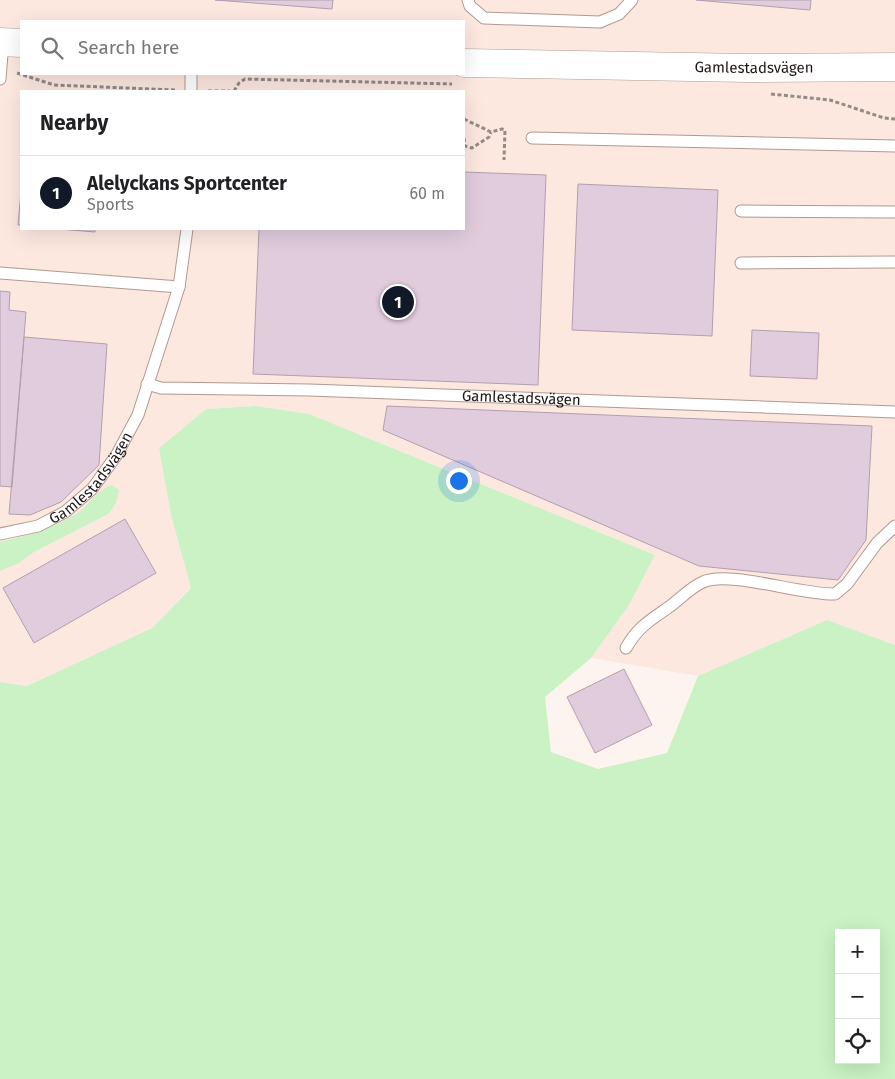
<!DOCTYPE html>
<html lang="en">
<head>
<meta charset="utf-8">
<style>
	:root { --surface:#fff; --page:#f6f6f6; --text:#202124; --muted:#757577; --line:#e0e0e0; --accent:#111827 }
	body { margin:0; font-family:"Fira Sans",sans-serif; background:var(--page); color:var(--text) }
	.controls { position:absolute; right:15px; bottom:15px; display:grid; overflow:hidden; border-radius:0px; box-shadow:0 5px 20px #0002 }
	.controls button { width:45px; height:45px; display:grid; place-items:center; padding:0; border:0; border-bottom:1px solid var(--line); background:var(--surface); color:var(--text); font:25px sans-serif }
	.you { position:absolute; left:458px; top:480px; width:18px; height:18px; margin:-12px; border:4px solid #fff; border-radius:50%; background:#1a73e8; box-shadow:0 0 0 8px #1a73e833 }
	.badge { display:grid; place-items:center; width:32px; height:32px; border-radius:50%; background:var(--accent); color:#fff; font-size:16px; font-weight:700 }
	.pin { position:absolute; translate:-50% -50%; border:2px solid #fff; box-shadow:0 1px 5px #0006 }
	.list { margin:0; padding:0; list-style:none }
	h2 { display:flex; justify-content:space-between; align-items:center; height:65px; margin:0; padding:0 20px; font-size:21px }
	h2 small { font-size:16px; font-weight:400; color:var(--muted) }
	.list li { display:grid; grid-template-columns:32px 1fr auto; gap:15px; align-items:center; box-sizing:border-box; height:75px; padding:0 20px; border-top:1px solid var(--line) }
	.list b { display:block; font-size:19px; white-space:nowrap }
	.list p { margin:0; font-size:16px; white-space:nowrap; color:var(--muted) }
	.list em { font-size:16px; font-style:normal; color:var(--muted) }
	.icon { flex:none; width:28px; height:28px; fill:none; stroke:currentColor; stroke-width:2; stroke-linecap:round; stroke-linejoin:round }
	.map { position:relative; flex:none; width:895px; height:1079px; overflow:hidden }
	.search { position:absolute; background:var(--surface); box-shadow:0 5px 20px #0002; left:20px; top:20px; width:445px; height:55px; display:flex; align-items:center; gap:12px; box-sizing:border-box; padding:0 18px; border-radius:0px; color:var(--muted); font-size:19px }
	.panel { position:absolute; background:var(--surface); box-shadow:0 5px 20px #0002; left:20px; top:90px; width:445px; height:140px; border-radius:0px }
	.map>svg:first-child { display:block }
	.built { fill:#fde8e0; fill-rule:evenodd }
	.green { fill:#caf2c4; fill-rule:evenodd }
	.building { fill:#e1ccdd; stroke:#b29eae }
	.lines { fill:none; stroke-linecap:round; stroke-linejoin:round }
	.lane-casing { stroke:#b1998f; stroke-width:13 }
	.secondary-casing { stroke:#b1998f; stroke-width:29 }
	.path { stroke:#948a86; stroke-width:3; stroke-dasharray:4 2.5; stroke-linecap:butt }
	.lane { stroke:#fff; stroke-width:11 }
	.secondary { stroke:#fff; stroke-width:28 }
	.labels { text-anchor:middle; stroke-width:4; stroke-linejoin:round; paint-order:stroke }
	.street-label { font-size:15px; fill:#1f1613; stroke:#fef4ef }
</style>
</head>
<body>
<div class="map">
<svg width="895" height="1079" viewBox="0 0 895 1079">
	<rect width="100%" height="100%" fill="#fef4ef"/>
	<path class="built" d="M0,0H895V645L827,620L698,676L591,658L629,605L655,555L309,414L256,406L206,409L159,448L171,515L191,587L152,628L27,686L0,682ZM21,21H464V74H21ZM21,91H464V229H21Z"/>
	<path class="green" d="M256,406L309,414L655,555L629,605L591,658L545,697L551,752L598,769L667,753L698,676L827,620L895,645V1079H0V682L27,686L152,628L191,588L171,515L159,448L206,409ZM839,933H876V1060H839Z
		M112,485L119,490C118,500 115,506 108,514L34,552L19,563L0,571V542C27,536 53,528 76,514C89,506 98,488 112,485Z"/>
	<path class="building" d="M215,0H333L332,9Z
		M696,0H811L810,10Z
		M464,172L546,175L538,385L253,374L259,229H464Z
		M578,184L718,190L712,336L572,330Z
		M21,192V225H18Z
		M59,229H95V232Z
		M0,291L10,292L9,310L26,312L12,487L0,486Z
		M752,330L819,333L817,379L750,376Z
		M24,337L107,344L99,465L61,502L30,515L9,514Z
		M387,406L872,426L866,540L838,580L699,566L383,430Z
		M125,519L156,573L34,643L3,588Z
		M624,669L652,725L595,753L567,697Z"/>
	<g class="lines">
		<g class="lane-casing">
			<g id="lane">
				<path d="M468,0L470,6L484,18L600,22L619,14L632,0"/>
				<path d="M0,79L3,42"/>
				<path d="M191,91V74"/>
				<path d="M532,138L895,146"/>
				<path d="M741,211L895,212"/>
				<path d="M741,263L895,262"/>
				<path d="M0,273L179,287"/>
				<path id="s1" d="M147,384L161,388L310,390L895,412"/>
				<path id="s2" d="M0,534L38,526L65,512L92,489L116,456L138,415L179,287L187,229"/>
				<path d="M626,648C638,627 649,621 669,607C680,599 691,587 703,582C729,570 801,595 835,594L847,584L877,543L895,526"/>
			</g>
		</g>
		<g class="secondary-casing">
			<g id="secondary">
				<path d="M0,42L21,43"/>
				<path id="s3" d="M464,63L747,68L895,67"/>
			</g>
		</g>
		<path class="path" d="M17,73L54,85L176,90
			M208,91H230
			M234,91L239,83L245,79L452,84
			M771,94L830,100L884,118L895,119
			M464,119L491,132L502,129L505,130L504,160
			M464,138L465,146L472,148L489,137L491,132"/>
		<use href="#lane" class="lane"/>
		<use href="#secondary" class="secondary"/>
	</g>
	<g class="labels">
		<g class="street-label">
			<text dy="5" stroke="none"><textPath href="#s3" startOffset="290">Gamlestadsvägen</textPath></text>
			<text dy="5" stroke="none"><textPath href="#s1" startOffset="375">Gamlestadsvägen</textPath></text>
			<text dy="5" stroke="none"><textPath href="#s2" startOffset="112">Gamlestadsvägen</textPath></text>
		</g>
	</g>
</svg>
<div class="controls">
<button>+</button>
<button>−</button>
<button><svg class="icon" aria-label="locate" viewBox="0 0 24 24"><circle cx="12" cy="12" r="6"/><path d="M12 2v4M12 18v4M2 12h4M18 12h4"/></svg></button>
</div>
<div class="you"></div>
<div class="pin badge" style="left:398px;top:302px">1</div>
<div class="search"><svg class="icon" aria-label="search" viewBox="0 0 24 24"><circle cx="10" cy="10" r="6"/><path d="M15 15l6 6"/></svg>Search here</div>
<section class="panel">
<h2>Nearby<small></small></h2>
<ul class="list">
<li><span class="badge">1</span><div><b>Alelyckans Sportcenter</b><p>Sports</p></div><em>60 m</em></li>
</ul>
</section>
</div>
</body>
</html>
